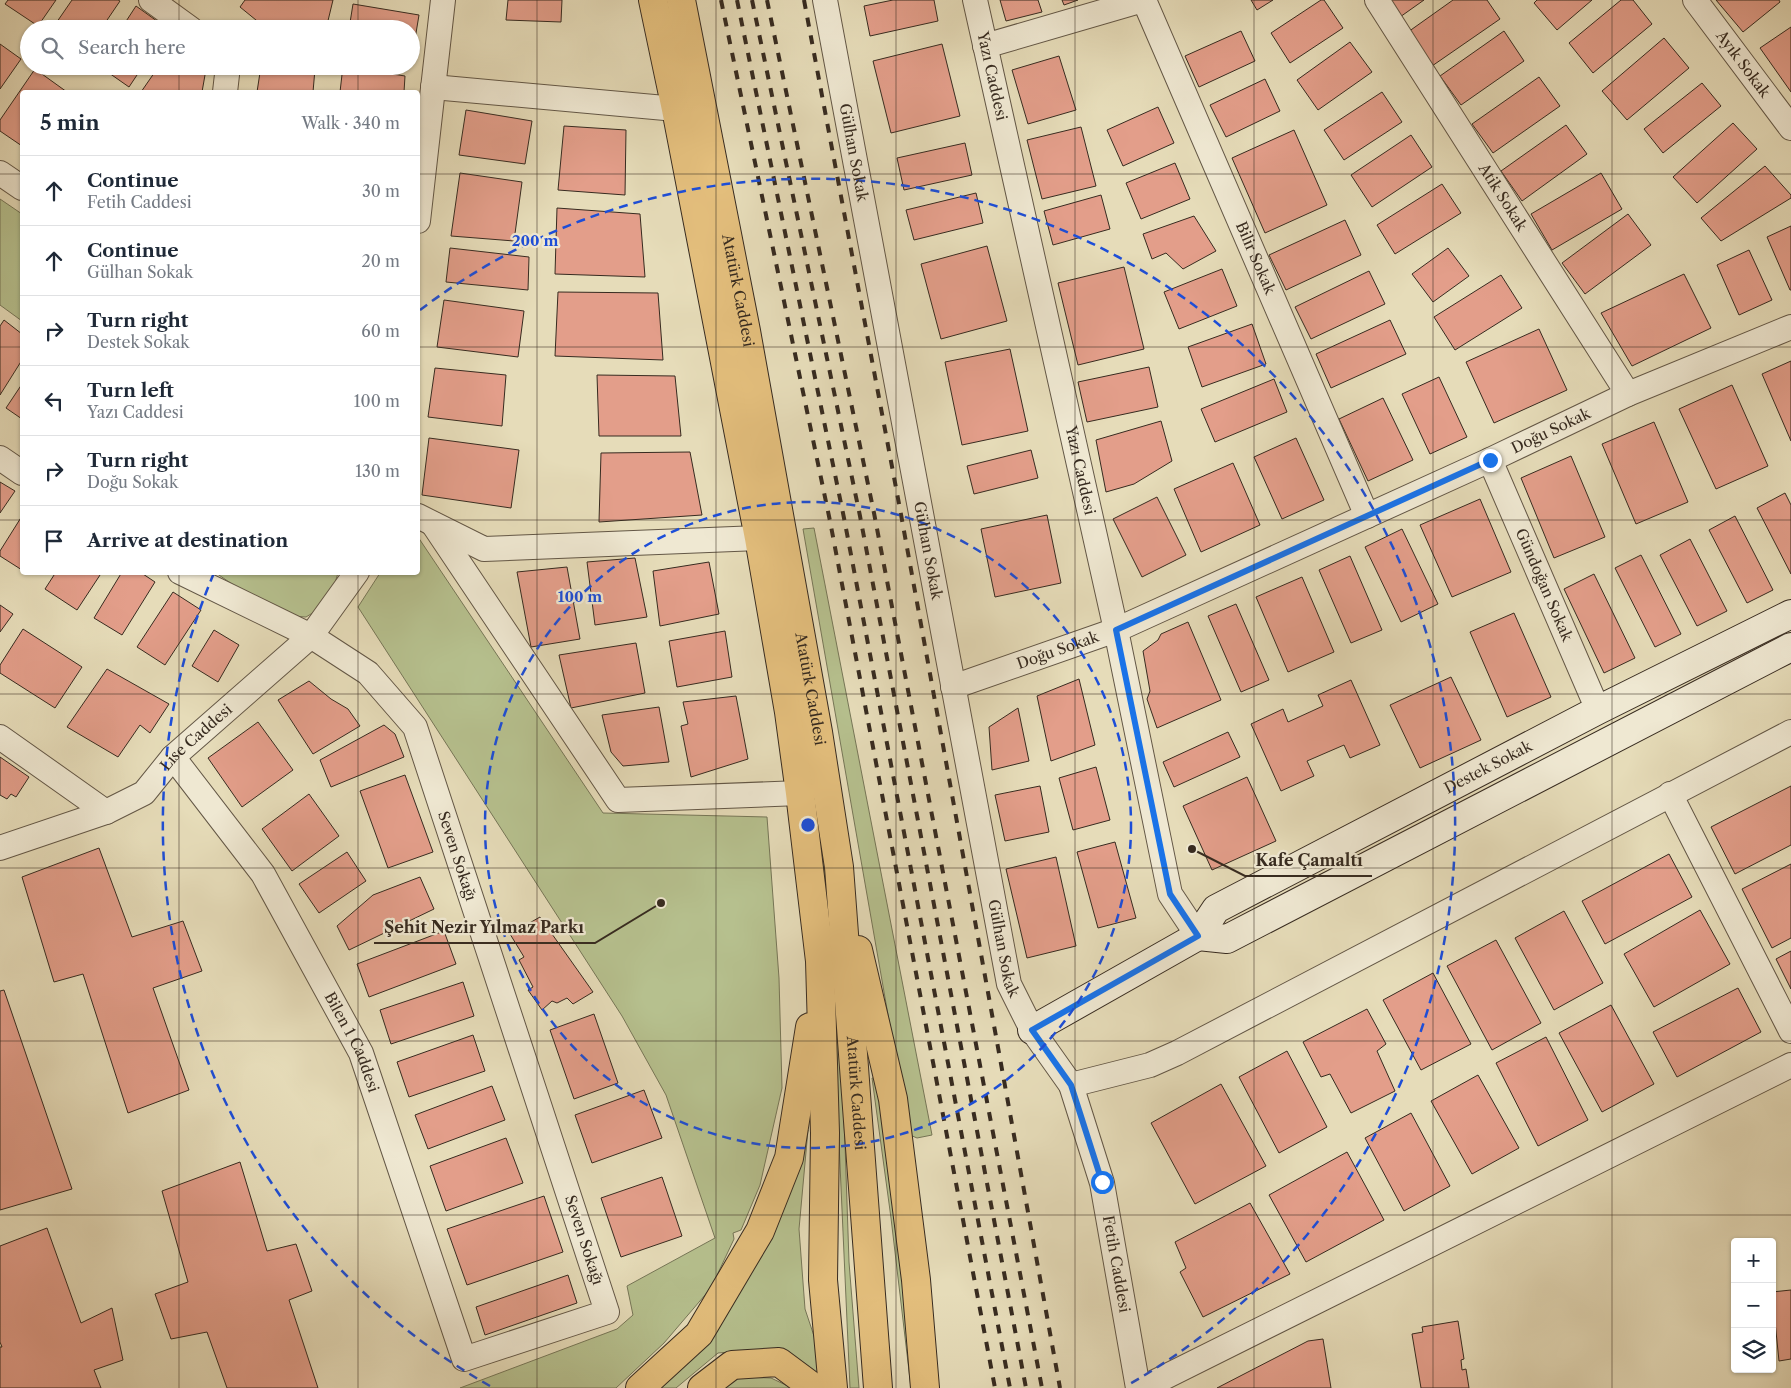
<!DOCTYPE html>
<html lang="en">
<head>
<meta charset="utf-8">
<style>
	:root { --surface:#fff; --page:#f2f2f3; --text:#1f2937; --muted:#747a83; --line:#e0e1e3 }
	body { margin:0; font-family:"Libre Caslon Text",serif; background:var(--page); color:var(--text) }
	.controls { position:absolute; right:15px; bottom:15px; display:grid; overflow:hidden; border-radius:5px; box-shadow:0 1px 4px #0004 }
	.controls button { width:45px; height:45px; display:grid; place-items:center; padding:0; border:0; border-bottom:1px solid var(--line); background:var(--surface); color:var(--text); font:25px sans-serif }
	.stop { position:absolute; width:15px; height:15px; margin:-11px; border:4px solid #1a73e8; border-radius:50%; background:#fff }
	.stop.end { background:#1a73e8; border-color:#fff; box-shadow:0 1px 5px #0008 }
	.list { margin:0; padding:0; list-style:none }
	h2 { display:flex; justify-content:space-between; align-items:center; height:65px; margin:0; padding:0 20px; font-size:21px }
	h2 small { font-size:16px; font-weight:400; color:var(--muted) }
	.list li { display:grid; grid-template-columns:32px 1fr auto; gap:15px; align-items:center; box-sizing:border-box; height:70px; padding:0 20px; border-top:1px solid var(--line) }
	.list b { display:block; font-size:19px; white-space:nowrap }
	.list p { margin:0; font-size:16px; white-space:nowrap; color:var(--muted) }
	.list em { font-size:16px; font-style:normal; color:var(--muted) }
	.icon { flex:none; width:28px; height:28px; fill:none; stroke:currentColor; stroke-width:2; stroke-linecap:round; stroke-linejoin:round }
	.map { position:relative; flex:none; width:1791px; height:1388px; overflow:hidden }
	.search { position:absolute; background:var(--surface); box-shadow:0 1px 4px #0004; left:20px; top:20px; width:400px; height:55px; display:flex; align-items:center; gap:12px; box-sizing:border-box; padding:0 18px; border-radius:28px; color:var(--muted); font-size:19px }
	.panel { position:absolute; background:var(--surface); box-shadow:0 1px 4px #0004; left:20px; top:90px; width:400px; height:485px; border-radius:5px }
	.map>svg:first-child { display:block }
	.green { fill:#b6c08e; stroke:#767657 }
	.building { fill:#e39e8a; stroke:#372b20 }
	.lines { fill:none; stroke-linecap:round; stroke-linejoin:round }
	.street-casing { stroke:#635746; stroke-width:26 }
	.secondary-casing { stroke:#372b20; stroke-width:30 }
	.primary-casing { stroke:#372b20; stroke-width:30 }
	.street { stroke:#efe8d2; stroke-width:24 }
	.secondary { stroke:#efe8d2; stroke-width:28 }
	.primary { stroke:#e3be7c; stroke-width:28 }
	.rail { stroke:#372b20; stroke-width:4; stroke-dasharray:9 9; stroke-linecap:butt }
	.route { stroke:#1a73e8; stroke-width:6 }
	.grid { fill:none; stroke:#372b20; stroke-width:1; stroke-opacity:0.55 }
	.ring { fill:none; stroke:#1d4ed8; stroke-width:2.5; stroke-dasharray:9 6 }
	.labels { text-anchor:middle; stroke-width:4.5; stroke-linejoin:round; paint-order:stroke }
	.street-label { font-size:15px; fill:#372b20; stroke:#efe8d2 }
	.centre { fill:#1d4ed8; stroke:#efe8d2; stroke-width:2.5 }
	.ring-label { font-size:15px; text-anchor:middle; font-weight:bold; fill:#1d4ed8; stroke:#efe8d2; stroke-width:4.5; stroke-linejoin:round; paint-order:stroke }
	.leader { fill:none; stroke:#372b20; stroke-width:2 }
	.callout-dot { fill:#372b20; stroke:#efe8d2; stroke-width:2 }
	.callout-label { font-size:16px; text-anchor:middle; font-weight:bold; fill:#372b20; stroke:#efe8d2; stroke-width:4.5; stroke-linejoin:round; paint-order:stroke }
</style>
</head>
<body>
<div class="map">
<svg width="1791" height="1388" viewBox="0 0 1791 1388">
	<rect width="100%" height="100%" fill="#e6dcb9"/>
	<filter id="stains"><feTurbulence type="fractalNoise" baseFrequency=".004" numOctaves="4"/><feColorMatrix values="0 0 0 0 .2 0 0 0 0 .09 0 0 0 0 .02 0 0 0 .5 -.17"/></filter>
	<radialGradient id="worn" r=".72"><stop offset=".6" stop-color="#630" stop-opacity="0"/><stop offset="1" stop-color="#630" stop-opacity=".3"/></radialGradient>
	<path class="green" d="M0,199L22,214V321L0,305Z
		M814,528L932,1135L917,1138L910,1135L901,1089L803,529Z
		M418,537L603,813L767,817L779,978L782,1088L760,1185L741,1230L733,1233L734,1239L711,1288L664,1343L616,1388H460L617,1329L633,1315L627,1286L715,1238L666,1095L622,1016L358,607L380,573L418,572Z
		M216,573H338L329,603L306,617L277,615Z
		M806,732L823,840L840,1036L845,1144L849,1262L859,1388H850L836,1075Z
		M872,1078H878L919,1388H911L891,1218Z
		M808,1130L799,1229L805,1309L817,1345L819,1386L783,1353L754,1350L718,1353L676,1388H658L693,1358L735,1300L777,1225Z
		M741,1377L771,1378L792,1388H721Z"/>
	<path class="building" d="M8,0H56L38,26L5,4Z
		M72,0H118L120,1L101,29H52Z
		M245,0H333L326,29H267L240,7Z
		M508,0H562L561,22L506,20Z
		M893,0H934L938,21L870,36L864,6Z
		M1000,0H1038L1042,12L1006,21Z
		M1062,0H1078L1064,5Z
		M1251,0H1273L1257,10Z
		M1321,0H1324L1343,28L1290,63L1271,33Z
		M1388,0H1424L1400,17Z
		M1453,0H1487L1500,19L1432,66L1408,32Z
		M1537,0H1592L1557,30L1534,3Z
		M1621,0H1633L1652,24L1593,73L1569,43Z
		M1716,0H1779L1780,2L1743,32Z
		M353,4L419,15L412,57L411,29H349Z
		M136,6L168,29H121Z
		M1791,27V92L1760,48Z
		M1241,31L1255,61L1199,87L1185,56Z
		M1504,31L1524,61L1461,105L1440,76Z
		M1664,38L1689,68L1627,120L1602,91Z
		M1350,42L1372,72L1318,110L1297,80Z
		M0,44L21,59L0,89Z
		M942,44L960,116L891,133L873,61Z
		M1059,56L1076,110L1028,124L1012,70Z
		M99,66H143L129,87Z
		M159,66H205V75L202,92H141Z
		M261,66H294L315,69L313,92H257Z
		M343,66L405,76L404,92H340Z
		M35,69L67,92H22V146L0,131V120Z
		M1539,77L1560,106L1493,153L1472,124Z
		M1265,79L1280,111L1226,137L1210,105Z
		M1702,83L1721,106L1663,153L1644,129Z
		M1382,92L1402,122L1344,160L1324,130Z
		M1158,107L1174,143L1123,166L1107,130Z
		M466,110L532,121L525,164L459,155Z
		M1733,123L1757,149L1697,203L1673,177Z
		M1566,125L1587,154L1522,201L1501,171Z
		M564,126L626,130L625,195L558,190Z
		M1081,127L1096,186L1042,199L1027,140Z
		M1294,130L1327,205L1265,233L1232,158Z
		M1411,135L1432,167L1372,207L1351,175Z
		M965,143L972,175L904,190L897,158Z
		M1175,163L1190,199L1141,219L1126,183Z
		M1765,166L1791,195V198L1721,241L1701,218Z
		M460,173L522,182L514,241L451,236Z
		M1601,173L1622,209L1552,250L1531,214Z
		M1442,184L1461,213L1395,254L1377,225Z
		M976,193L983,223L914,240L906,210Z
		M1101,195L1110,229L1053,245L1044,211Z
		M557,208L640,214L645,277L555,274Z
		M1628,214L1651,245L1585,294L1562,263Z
		M1194,216L1216,251L1183,269L1166,253L1152,259L1143,234Z
		M1345,220L1361,255L1286,290L1269,255Z
		M1791,226V290H1790L1767,237Z
		M987,246L1007,321L941,339L921,264Z
		M450,248L529,257L528,290L446,282Z
		M1448,248L1469,276L1433,302L1412,274Z
		M1749,250L1772,300L1739,315L1717,265Z
		M1124,267L1144,349L1078,365L1058,283Z
		M1222,269L1237,306L1179,329L1164,292Z
		M1369,271L1385,304L1311,339L1295,307Z
		M1684,274L1711,328L1632,366L1601,313Z
		M1501,275L1522,308L1455,350L1434,317Z
		M558,292L658,293L663,360L555,356Z
		M444,300L524,311L518,357L437,347Z
		M4,320L22,334V360L0,395V326Z
		M1390,320L1406,354L1331,388L1316,354Z
		M1252,324L1266,364L1202,387L1188,347Z
		M1539,329L1567,390L1494,423L1466,362Z
		M1010,349L1028,431L962,445L945,362Z
		M1791,361V441L1762,374Z
		M1149,367L1158,407L1087,422L1078,382Z
		M435,368L506,375L502,426L428,417Z
		M597,375L675,376L681,436H599Z
		M1439,377L1467,437L1430,454L1402,394Z
		M1274,379L1287,412L1215,442L1201,409Z
		M22,384V419L6,408Z
		M1732,385L1768,466L1716,489L1679,409Z
		M1383,398L1413,460L1368,481L1339,419Z
		M1161,421L1172,461L1134,484L1106,492L1096,440Z
		M1654,422L1688,502L1636,524L1602,444Z
		M429,438L519,450L511,508L422,495Z
		M1296,438L1324,500L1282,519L1254,457Z
		M1031,450L1038,478L974,494L967,466Z
		M690,452L702,515L599,522L601,453Z
		M1571,456L1605,537L1554,558L1521,478Z
		M1233,463L1260,525L1201,552L1174,489Z
		M0,482L15,491L0,513Z
		M1785,493L1791,505V574L1757,508Z
		M1157,497L1186,555L1142,577L1113,519Z
		M1480,499L1511,572L1452,597L1420,525Z
		M1047,515L1061,583L995,597L981,529Z
		M22,516V570L0,556V551Z
		M1735,516L1773,590L1747,603L1709,530Z
		M1402,529L1438,604L1401,622L1365,547Z
		M1690,539L1727,611L1697,626L1660,555Z
		M1641,555L1681,634L1655,647L1615,568Z
		M1350,556L1382,630L1351,643L1319,570Z
		M635,558L647,617L595,625L587,562Z
		M709,562L719,614L660,626L653,571Z
		M567,567L580,639L531,647L517,572Z
		M56,572H102L77,610L45,589Z
		M122,572H140L155,582L122,635L94,618Z
		M1594,574L1635,658L1604,673L1564,589Z
		M1302,577L1334,652L1288,672L1256,597Z
		M173,592L201,610L165,665L137,647Z
		M1236,604L1269,680L1241,692L1208,616Z
		M0,605L13,614L0,632Z
		M1514,613L1551,697L1507,717L1470,632Z
		M1188,622L1221,700L1157,728L1147,699L1150,691L1143,651L1158,640L1161,634Z
		M23,629L82,667L55,708L0,673V665Z
		M214,630L239,645L218,682L192,666Z
		M725,631L732,677L677,687L669,641Z
		M636,643L645,693L571,708L559,655Z
		M107,669L169,704L150,733L140,725L118,757L67,727Z
		M1451,677L1481,740L1420,768L1390,705Z
		M1079,679L1095,745L1051,761L1037,696Z
		M1351,680L1380,745L1350,758L1344,745L1307,761L1314,776L1281,791L1251,724L1283,709L1288,722L1323,706L1318,695Z
		M309,681L331,699L348,709L360,726L313,754L278,700Z
		M736,696L748,759L691,777L681,726L688,724L683,702Z
		M659,707L669,762L623,766L611,752L602,715Z
		M1018,708L1029,761L992,770L989,727Z
		M258,722L293,770L242,807L208,758Z
		M384,725L395,734L404,757L331,787L320,760Z
		M1228,732L1240,757L1174,787L1163,762Z
		M0,757L29,777L16,797L11,794L7,799L0,795Z
		M1096,767L1110,820L1073,830L1059,778Z
		M405,775L433,852L388,868L360,791Z
		M1247,777L1276,841L1212,870L1183,806Z
		M1040,786L1049,832L1005,841L995,795Z
		M1791,786V845L1735,874L1711,827Z
		M309,794L339,836L292,871L262,829Z
		M1115,842L1136,918L1098,928L1077,852Z
		M99,848L132,937L183,921L202,971L153,988L189,1090L128,1113L83,974L54,982L22,877Z
		M347,852L366,881L319,913L299,884Z
		M1669,854L1692,897L1605,944L1582,901Z
		M1056,857L1076,946L1027,958L1006,869Z
		M1791,864V938L1772,948L1742,889Z
		M420,877L434,909L349,950L337,926L373,895Z
		M1700,910L1730,964L1654,1007L1624,954Z
		M1564,911L1603,983L1554,1010L1515,938Z
		M540,917L593,992L573,1004L567,998L557,1003L552,1001L542,1010L528,990L533,987L519,960L524,957L510,934Z
		M444,931L456,964L369,997L357,964Z
		M1496,940L1541,1023L1492,1050L1447,966Z
		M1791,951V989L1776,959Z
		M1433,973L1471,1044L1421,1070L1383,1000Z
		M463,982L474,1016L391,1044L380,1010Z
		M1738,988L1761,1032L1677,1077L1653,1032Z
		M4,990L72,1189L0,1210V991Z
		M1611,1005L1654,1084L1602,1112L1559,1033Z
		M1367,1009L1386,1044L1377,1051L1395,1091L1351,1113L1330,1074L1321,1077L1303,1042Z
		M594,1014L618,1083L574,1099L550,1030Z
		M473,1035L485,1071L409,1097L397,1062Z
		M1546,1037L1588,1120L1538,1146L1496,1063Z
		M1287,1051L1327,1127L1279,1153L1239,1077Z
		M1478,1075L1519,1148L1472,1174L1431,1101Z
		M1221,1084L1266,1166L1195,1204L1151,1123Z
		M492,1086L505,1120L428,1149L415,1115Z
		M644,1090L662,1138L592,1163L575,1115Z
		M1411,1113L1450,1186L1404,1211L1365,1138Z
		M506,1138L523,1183L446,1211L430,1166Z
		M1347,1152L1384,1220L1306,1262L1269,1195Z
		M240,1162L267,1251L296,1244L312,1291L289,1300L318,1388H227L207,1332L171,1339L155,1294L188,1282L162,1191Z
		M662,1177L682,1236L621,1257L601,1198Z
		M544,1196L563,1252L467,1285L447,1229Z
		M1250,1203L1290,1274L1203,1317L1180,1272L1186,1268L1175,1242Z
		M47,1228L81,1323L112,1308L123,1360L94,1370L101,1388H0V1347H2L0,1342V1246Z
		M568,1275L577,1303L485,1335L476,1307Z
		M1791,1290V1359L1779,1361L1772,1292Z
		M1458,1321L1464,1359L1461,1360L1462,1370L1466,1369L1469,1388H1421L1412,1334L1423,1332L1422,1327Z
		M1323,1339L1331,1388H1217L1308,1341Z"/>
	<g class="lines">
		<g class="street-casing">
			<g id="street">
				<path d="M151,0L191,29"/>
				<path id="s1" d="M825,0L1009,984L1032,1030L1071,1085L1102,1183L1138,1388"/>
				<path id="s2" d="M975,0L1116,630L1170,894L1198,936"/>
				<path id="s3" d="M1144,0L1367,516"/>
				<path id="s4" d="M1377,0L1628,394"/>
				<path id="s5" d="M1695,0L1791,128"/>
				<path d="M985,46L1143,0"/>
				<path d="M433,87L676,109"/>
				<path d="M225,92L228,66"/>
				<path d="M0,173L22,188"/>
				<path d="M418,221L443,0"/>
				<path d="M0,458L22,473"/>
				<path id="s6" d="M1490,460L1598,710"/>
				<path d="M418,516L484,549L759,538"/>
				<path d="M433,524L618,800L800,793"/>
				<path id="s7" d="M953,687L1116,630L1490,460L1628,394L1791,327"/>
				<path d="M0,737L106,812"/>
				<path id="s8" d="M173,757L263,874L361,1053L464,1359L607,1312L415,727L368,673L311,636L180,572"/>
				<path d="M1670,794L1791,1031"/>
				<path id="s9" d="M0,848L106,812L144,793L173,757L311,636L357,572"/>
				<path d="M1071,1085L1150,1065L1177,1053L1791,732"/>
				<path d="M1143,1388L1791,1065"/>
			</g>
		</g>
		<g class="secondary-casing">
			<g id="secondary">
				<path d="M1198,936L1227,939L1791,647"/>
				<path id="s10" d="M1032,1030L1198,936L1216,909L1598,710L1791,614"/>
			</g>
		</g>
		<g class="primary-casing">
			<g id="primary">
				<path d="M653,0L676,109L759,538L789,712L800,793L820,961L825,1133L823,1280L833,1388"/>
				<path id="s11" d="M681,0L746,331L818,732L839,867L878,1388"/>
				<path d="M858,950L893,1099L916,1280L925,1388"/>
				<path d="M640,1388L699,1334L760,1231L789,1158L810,1027"/>
				<path d="M702,1388L732,1365L779,1362L814,1388"/>
			</g>
		</g>
		<use href="#street" class="street"/>
		<use href="#secondary" class="secondary"/>
		<use href="#primary" class="primary"/>
		<path class="rail" d="M721,0L830,521L995,1388
			M737,0L844,518L1010,1388
			M752,0L860,516L1026,1388
			M767,0L874,513L1042,1388
			M804,0L900,509L1060,1388"/>
	</g>
	<g class="lines">
		<path class="route" d="M1102,1182L1071,1085L1032,1030L1198,936L1170,894L1116,630L1490,460"/>
	</g>
	<path class="grid" d="M179,0V29M358,0V29M537,0V1388M716,0V1388M896,0V1388M1075,0V1388M1254,0V1388M1433,0V1388M1612,0V1388M179,66V92M358,66V92M0,174H22M418,174H1791M0,347H22M418,347H1791M0,520H22M418,520H1791M179,572V1388M358,572V1388M0,694H1791M0,868H1791M0,1041H1791M0,1215H1791"/>
	<g class="ring">
		<circle cx="808" cy="825" r="323"/>
		<path d="M490 1386A645 645 0 0 1 214 573M420 310A645 645 0 1 1 1126 1386"/>
	</g>
	<g class="labels">
		<g class="street-label">
			<text dy="5" stroke="none"><textPath href="#s5" startOffset="80">Ayık Sokak</textPath></text>
			<text dy="5" stroke="none"><textPath href="#s2" startOffset="78">Yazı Caddesi</textPath></text>
			<text dy="5" stroke="none"><textPath href="#s1" startOffset="155">Gülhan Sokak</textPath></text>
			<text dy="5" stroke="none"><textPath href="#s4" startOffset="234">Atik Sokak</textPath></text>
			<text dy="5" stroke="none"><textPath href="#s3" startOffset="281">Bilir Sokak</textPath></text>
			<text dy="5" stroke="none"><textPath href="#s11" startOffset="296">Atatürk Caddesi</textPath></text>
			<text dy="5" stroke="none"><textPath href="#s7" startOffset="651">Doğu Sokak</textPath></text>
			<text dy="5" stroke="none"><textPath href="#s2" startOffset="482">Yazı Caddesi</textPath></text>
			<text dy="5" stroke="none"><textPath href="#s1" startOffset="560">Gülhan Sokak</textPath></text>
			<text dy="5" stroke="none"><textPath href="#s6" startOffset="136">Gündoğan Sokak</textPath></text>
			<text dy="5" stroke="none"><textPath href="#s7" startOffset="111">Doğu Sokak</textPath></text>
			<text dy="5" stroke="none"><textPath href="#s11" startOffset="701">Atatürk Caddesi</textPath></text>
			<text dy="5" stroke="none"><textPath href="#s9" startOffset="231">Lise Caddesi</textPath></text>
			<text dy="5" stroke="none"><textPath href="#s10" startOffset="530">Destek Sokak</textPath></text>
			<text transform="translate(457 856) rotate(72)" y="5">Seven Sokağı</text>
			<text dy="5" stroke="none"><textPath href="#s1" startOffset="965">Gülhan Sokak</textPath></text>
			<text dy="5" stroke="none"><textPath href="#s8" startOffset="338">Bilen 1 Caddesi</textPath></text>
			<text dy="5" stroke="none"><textPath href="#s11" startOffset="1108">Atatürk Caddesi</textPath></text>
			<text transform="translate(584 1240) rotate(72)" y="5">Seven Sokağı</text>
			<text dy="5" stroke="none"><textPath href="#s1" startOffset="1305">Fetih Caddesi</textPath></text>
		</g>
	</g>
	<circle cx="808" cy="825" r="8" class="centre"/>
	<g class="ring-label">
		<text x="535" y="246">200 m</text>
		<text x="580" y="602">100 m</text>
	</g>
	<path class="leader" d="M1192 849L1245 876H1372M661 903L595 943H374"/>
	<g class="callout-dot">
		<circle cx="1192" cy="849" r="5"/>
		<circle cx="661" cy="903" r="5"/>
	</g>
	<g class="callout-label">
		<text x="1309" y="866">Kafe Çamaltı</text>
		<text x="484" y="933">Şehit Nezir Yılmaz Parkı</text>
	</g>
	<rect width="100%" height="100%" filter="url(#stains)"/>
	<rect width="100%" height="100%" fill="url(#worn)"/>
</svg>
<div class="controls">
<button>+</button>
<button>−</button>
<button><svg class="icon" aria-label="layers" viewBox="0 0 24 24"><path d="M12 4l9 5-9 5-9-5zM3 14l9 5 9-5"/></svg></button>
</div>
<div class="stop" style="left:1102px;top:1182px"></div>
<div class="stop end" style="left:1490px;top:460px"></div>
<div class="search"><svg class="icon" aria-label="search" viewBox="0 0 24 24"><circle cx="10" cy="10" r="6"/><path d="M15 15l6 6"/></svg>Search here</div>
<section class="panel">
<h2>5 min<small>Walk · 340 m</small></h2>
<ul class="list">
<li><svg class="icon" aria-label="ahead" viewBox="0 0 24 24"><path d="M12 20V5M6 11l6-6 6 6"/></svg><div><b>Continue</b><p>Fetih Caddesi</p></div><em>30 m</em></li>
<li><svg class="icon" aria-label="ahead" viewBox="0 0 24 24"><path d="M12 20V5M6 11l6-6 6 6"/></svg><div><b>Continue</b><p>Gülhan Sokak</p></div><em>20 m</em></li>
<li><svg class="icon" aria-label="right" viewBox="0 0 24 24"><path d="M7 20v-9h11M14 6l5 5-5 5"/></svg><div><b>Turn right</b><p>Destek Sokak</p></div><em>60 m</em></li>
<li><svg class="icon" aria-label="left" viewBox="0 0 24 24"><path d="M17 20v-9H6M10 6l-5 5 5 5"/></svg><div><b>Turn left</b><p>Yazı Caddesi</p></div><em>100 m</em></li>
<li><svg class="icon" aria-label="right" viewBox="0 0 24 24"><path d="M7 20v-9h11M14 6l5 5-5 5"/></svg><div><b>Turn right</b><p>Doğu Sokak</p></div><em>130 m</em></li>
<li><svg class="icon" aria-label="arrive" viewBox="0 0 24 24"><path d="M6 21V4h12l-3 4 3 4H6"/></svg><div><b>Arrive at destination</b></div></li>
</ul>
</section>
</div>
</body>
</html>
